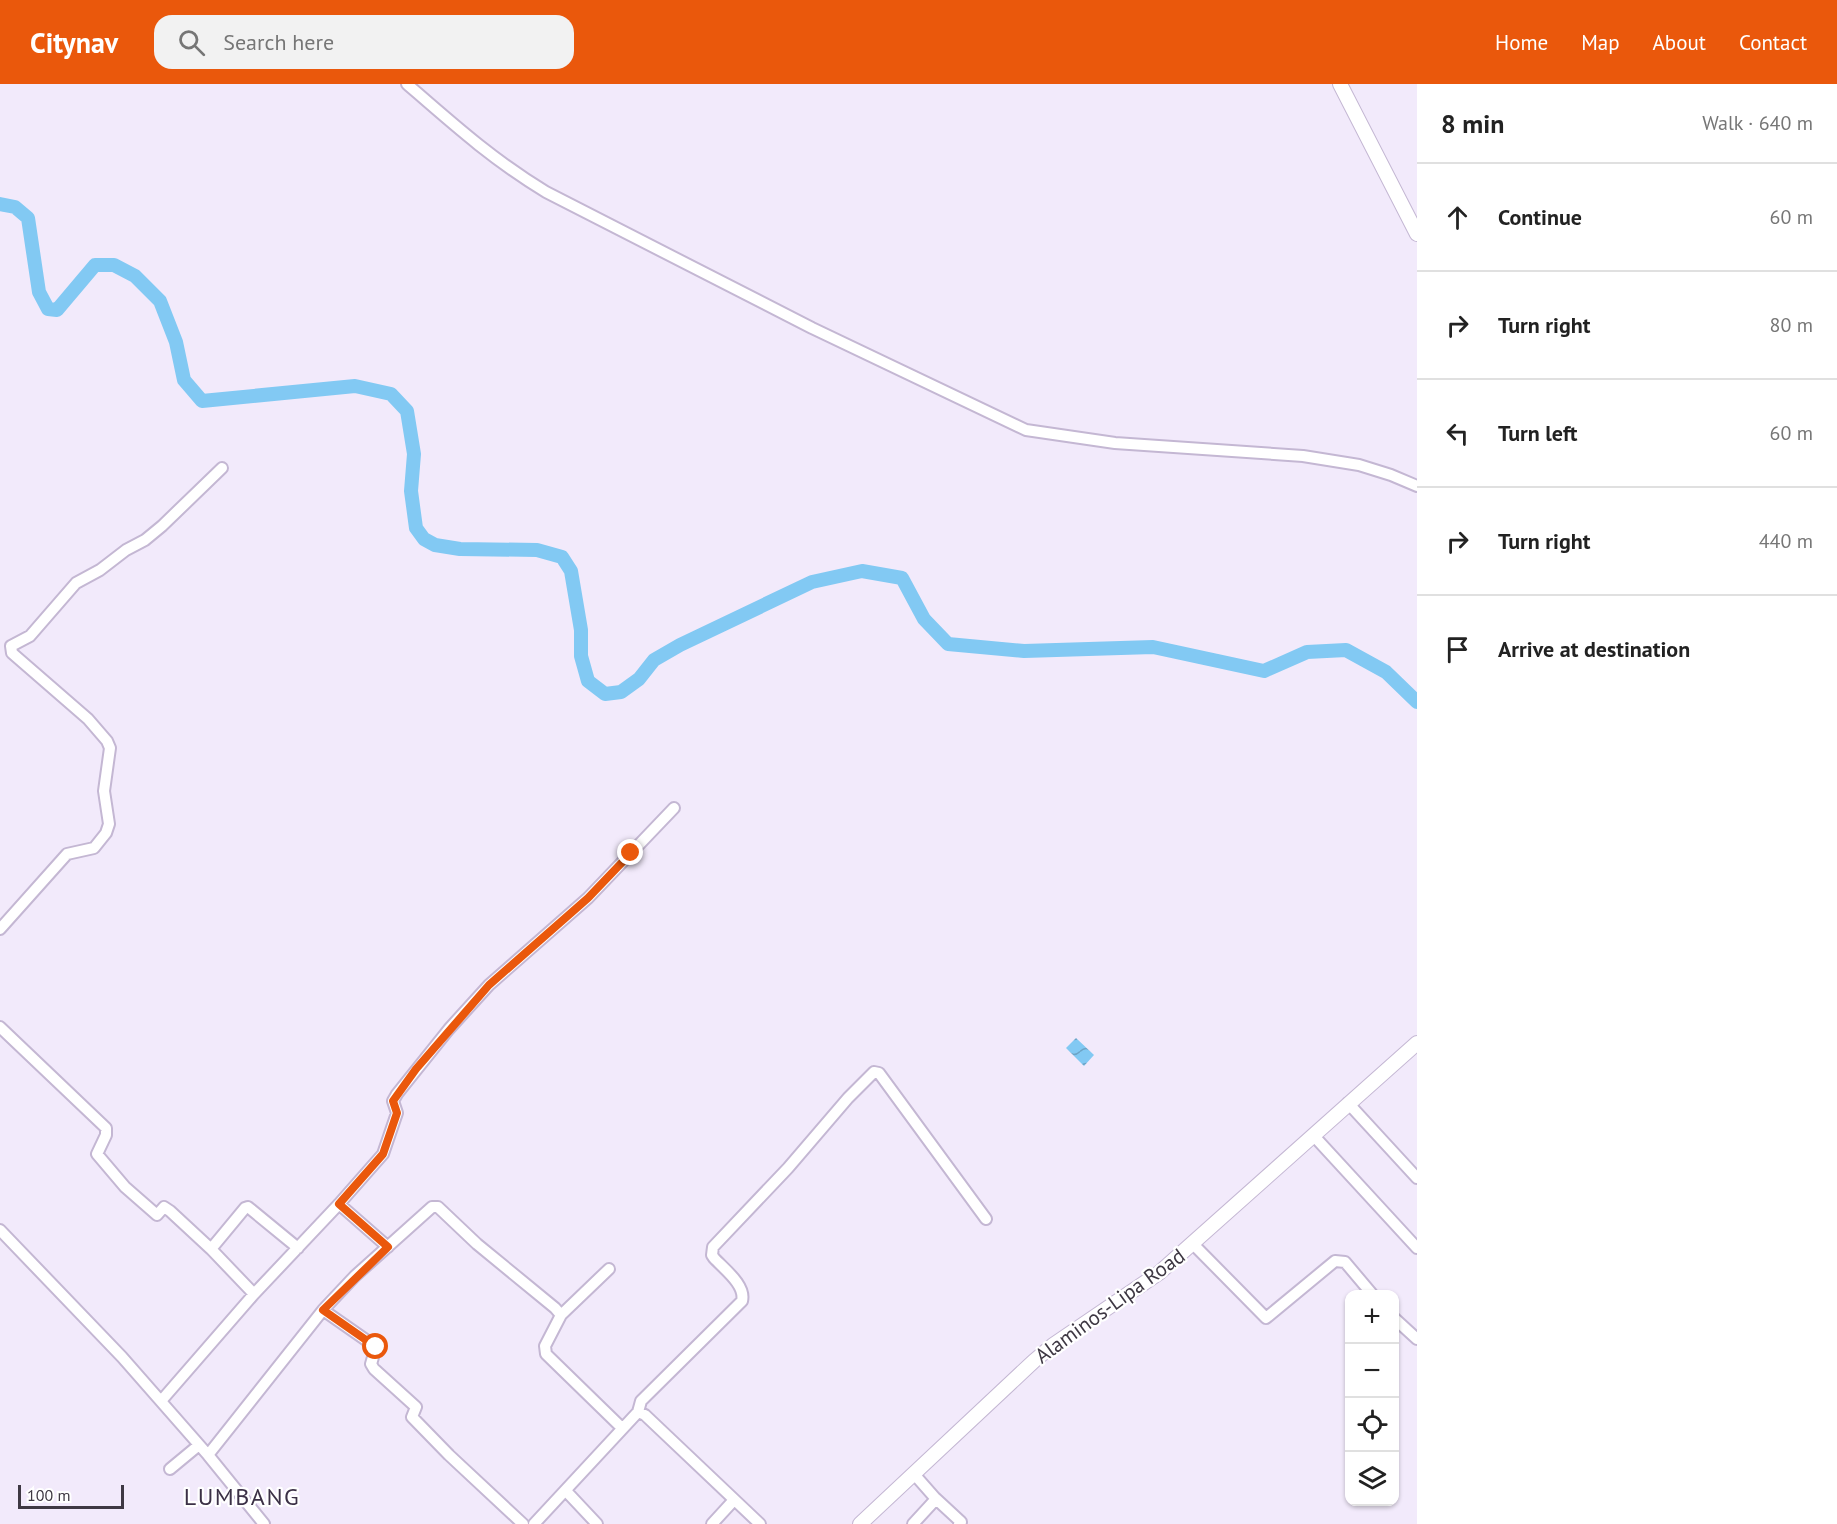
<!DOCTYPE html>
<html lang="en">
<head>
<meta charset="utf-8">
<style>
	:root { --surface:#fff; --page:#f2f2f2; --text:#222; --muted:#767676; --line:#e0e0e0; --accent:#ea580c }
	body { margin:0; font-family:"PT Sans",sans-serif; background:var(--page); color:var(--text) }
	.controls { position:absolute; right:18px; bottom:18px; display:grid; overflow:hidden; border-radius:12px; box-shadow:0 2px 4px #0004 }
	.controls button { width:54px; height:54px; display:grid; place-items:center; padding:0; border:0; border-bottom:2px solid var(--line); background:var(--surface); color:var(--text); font:30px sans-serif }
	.scale { position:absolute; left:18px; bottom:15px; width:106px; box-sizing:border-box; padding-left:6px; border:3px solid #3e3843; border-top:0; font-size:16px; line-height:21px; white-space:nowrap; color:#3e3843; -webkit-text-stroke:4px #fff; paint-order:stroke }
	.stop { position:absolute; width:18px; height:18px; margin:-14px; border:4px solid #ea580c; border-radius:50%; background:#fff }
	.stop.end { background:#ea580c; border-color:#fff; box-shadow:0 2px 6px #0008 }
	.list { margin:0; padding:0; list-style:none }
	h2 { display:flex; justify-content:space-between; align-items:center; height:78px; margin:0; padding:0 24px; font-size:26px }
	h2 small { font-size:20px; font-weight:400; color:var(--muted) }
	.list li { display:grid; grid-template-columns:39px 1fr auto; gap:18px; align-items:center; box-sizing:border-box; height:108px; padding:0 24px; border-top:2px solid var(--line) }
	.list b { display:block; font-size:22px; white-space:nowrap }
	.list em { font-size:20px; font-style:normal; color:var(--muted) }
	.icon { flex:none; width:33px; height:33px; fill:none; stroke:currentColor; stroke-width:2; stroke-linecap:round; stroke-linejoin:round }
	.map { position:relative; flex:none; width:1417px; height:1440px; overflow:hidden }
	header { display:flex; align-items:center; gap:36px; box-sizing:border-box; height:84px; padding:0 30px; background:var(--accent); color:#fff }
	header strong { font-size:28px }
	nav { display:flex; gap:33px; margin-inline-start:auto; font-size:21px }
	.search { width:420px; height:54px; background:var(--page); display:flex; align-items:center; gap:15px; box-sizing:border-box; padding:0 21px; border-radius:18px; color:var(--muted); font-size:22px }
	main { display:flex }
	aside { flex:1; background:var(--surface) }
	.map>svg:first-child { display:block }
	.water { fill:url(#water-waves) }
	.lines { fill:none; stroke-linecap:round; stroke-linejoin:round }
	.river { stroke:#82c9f3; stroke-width:14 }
	.minor-casing { stroke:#c4b7d3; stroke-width:14 }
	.major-casing { stroke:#c4b7d3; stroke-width:16 }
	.minor { stroke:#fff; stroke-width:10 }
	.major { stroke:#fff; stroke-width:14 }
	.route { stroke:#ea580c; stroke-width:8 }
	.labels { text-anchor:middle; stroke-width:4.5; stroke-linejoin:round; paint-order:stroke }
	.street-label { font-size:21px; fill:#3e3843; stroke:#fff }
	.quarter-label { font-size:24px; letter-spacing:1.5px; fill:#3b3046; stroke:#fff }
</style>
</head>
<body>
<header>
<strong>Citynav</strong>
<div class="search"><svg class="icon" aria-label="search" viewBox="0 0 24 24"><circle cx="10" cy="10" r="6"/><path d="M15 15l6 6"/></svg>Search here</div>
<nav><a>Home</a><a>Map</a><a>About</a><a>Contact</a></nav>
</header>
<main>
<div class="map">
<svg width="1417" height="1440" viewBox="0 0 1417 1440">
	<defs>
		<pattern id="water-waves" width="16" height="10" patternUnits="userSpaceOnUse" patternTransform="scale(1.5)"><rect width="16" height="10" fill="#82c9f3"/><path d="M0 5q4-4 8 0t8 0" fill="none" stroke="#6ca4c6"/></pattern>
	</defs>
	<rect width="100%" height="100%" fill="#f2eafb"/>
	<path class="water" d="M1076,954L1094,971L1084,982L1066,964Z"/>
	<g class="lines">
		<path class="river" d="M0,120L15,123L28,134L39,208L48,225L57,226L95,181H114L135,192L160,217L176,258L184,296L202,317L355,302L391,310L407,327L414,370L411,407L416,444L424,455L435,461L460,465L537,466L562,473L571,487L581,546V572L588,597L605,610L621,608L639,595L654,576L680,561L812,498L862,487L902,494L924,535L948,560L1024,567L1153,563L1264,587L1307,568L1346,566L1386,588L1417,618"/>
		<g class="minor-casing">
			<path id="minor" d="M407,0C453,40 493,76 546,108L812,244L1026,346L1115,359L1303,372L1359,381L1391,391L1417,402
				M0,845L67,770L94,764L106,749L109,740L104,707L110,664L107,657L88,635L12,569L11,562L30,552L76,499L100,486L126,466L145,456L162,442L222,384
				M0,943L106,1044V1051L97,1070L125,1103L157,1131L164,1123L170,1127L211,1165L254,1210
				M1348,1019L1417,1094
				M1313,1051L1417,1164
				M339,1120L388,1163
				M0,1146L122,1273L208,1371L264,1440
				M1193,1160L1266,1234L1335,1177L1345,1178L1372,1210
				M211,1165L245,1124L248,1123L298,1164
				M323,1226L376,1263L371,1280L374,1285L416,1323L412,1333L449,1371L523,1440
				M561,1231L609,1185
				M1394,1234L1417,1255
				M161,1317L254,1210L339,1120L383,1070L397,1029L393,1017L397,1010L449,945L489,901L588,814L674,724
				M638,1328L641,1317L742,1217C746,1201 724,1185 714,1174L712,1171L713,1163L788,1084L848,1014L874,988L879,989L986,1135
				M208,1371L323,1226L355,1192L432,1123H438L477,1160L555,1224L561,1231L545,1262L546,1270L622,1344
				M170,1385L199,1361
				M566,1407L597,1440
				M934,1413L961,1438L959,1440
				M534,1440L638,1328L645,1331L760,1440
				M712,1440L734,1416
				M913,1440L936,1415L914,1390"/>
		</g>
		<g class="major-casing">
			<path id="major" d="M1340,0L1417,150
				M860,1440L1034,1277L1053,1261L1159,1189L1417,959"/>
		</g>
		<use href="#minor" class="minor"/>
		<use href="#major" class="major"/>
	</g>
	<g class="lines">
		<path class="route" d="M376,1263L323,1226L388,1163L339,1120L383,1070L397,1029L393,1017L416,985L489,901L588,814L631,769"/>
	</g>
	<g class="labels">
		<g class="street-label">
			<text transform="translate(1110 1222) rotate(-36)" y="7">Alaminos-Lipa Road</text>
		</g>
		<g class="quarter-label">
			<text x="242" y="1421">LUMBANG</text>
		</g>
	</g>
</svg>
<div class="controls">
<button>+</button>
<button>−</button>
<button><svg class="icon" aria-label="locate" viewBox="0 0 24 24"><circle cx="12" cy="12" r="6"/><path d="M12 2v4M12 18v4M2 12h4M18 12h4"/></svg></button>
<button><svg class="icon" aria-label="layers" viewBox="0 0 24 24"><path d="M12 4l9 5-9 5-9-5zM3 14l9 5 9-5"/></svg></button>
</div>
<div class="scale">100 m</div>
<div class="stop" style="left:376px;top:1263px"></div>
<div class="stop end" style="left:631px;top:769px"></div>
</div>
<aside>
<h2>8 min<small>Walk · 640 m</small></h2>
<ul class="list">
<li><svg class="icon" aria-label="ahead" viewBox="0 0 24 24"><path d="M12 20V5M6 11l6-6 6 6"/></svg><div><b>Continue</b></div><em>60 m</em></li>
<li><svg class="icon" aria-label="right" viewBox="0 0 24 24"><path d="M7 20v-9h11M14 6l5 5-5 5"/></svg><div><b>Turn right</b></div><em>80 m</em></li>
<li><svg class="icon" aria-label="left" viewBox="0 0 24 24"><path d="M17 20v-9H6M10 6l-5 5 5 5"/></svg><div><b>Turn left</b></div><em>60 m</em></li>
<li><svg class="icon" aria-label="right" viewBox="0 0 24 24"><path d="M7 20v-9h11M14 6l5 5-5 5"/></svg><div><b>Turn right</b></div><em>440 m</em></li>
<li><svg class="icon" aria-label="arrive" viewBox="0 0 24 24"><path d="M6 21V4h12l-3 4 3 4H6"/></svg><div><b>Arrive at destination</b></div></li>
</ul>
</aside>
</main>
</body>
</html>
